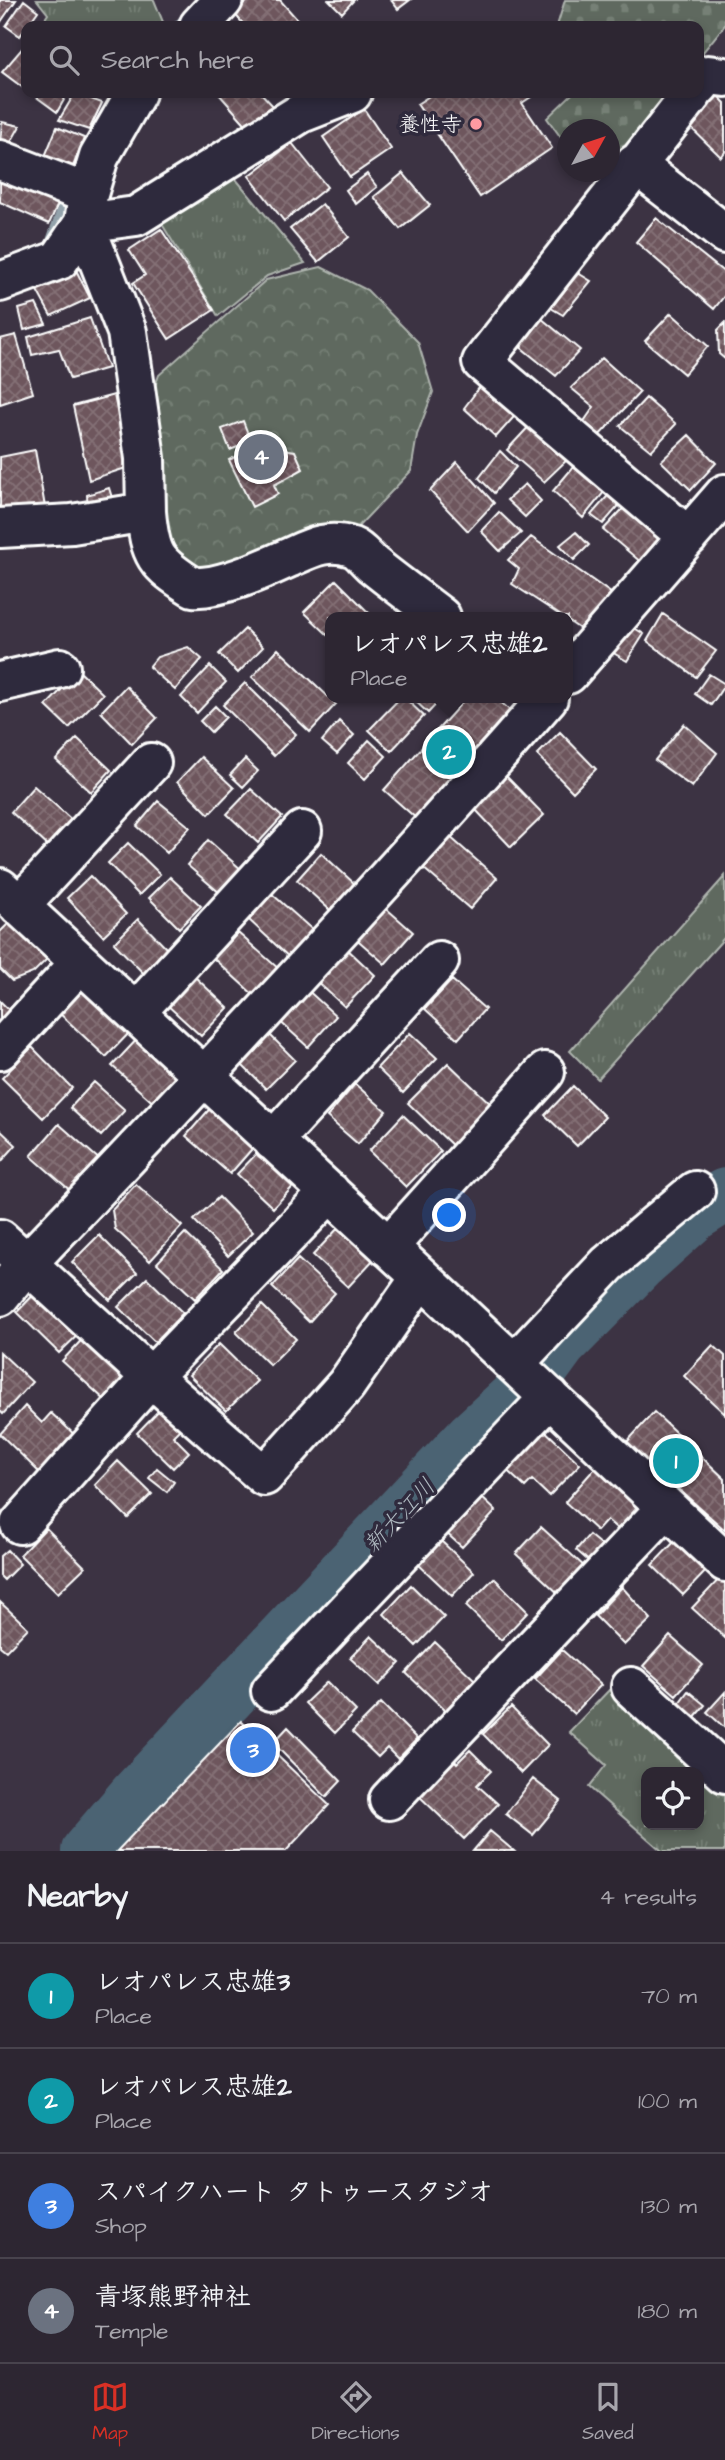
<!DOCTYPE html>
<html lang="en">
<head>
<meta charset="utf-8">
<style>
	:root { --surface:#2d2632; --page:#352e3a; --text:#f1f3f6; --muted:#a7a5ac; --line:#48434d; --accent:#d93025 }
	body { margin:0; font-family:"Architects Daughter","Klee One",sans-serif; background:var(--page); color:var(--text) }
	.controls { position:absolute; right:21px; bottom:21px; display:grid; overflow:hidden; border-radius:14px; box-shadow:0 4px 10px #0003 }
	.controls button { width:63px; height:63px; display:grid; place-items:center; padding:0; border:0; border-bottom:2px solid var(--line); background:var(--surface); color:var(--text); font:35px sans-serif }
	.compass { position:absolute; left:557px; top:119px; width:63px; height:63px; border-radius:50%; background:var(--surface); box-shadow:0 4px 10px #0003; rotate:50deg }
	.you { position:absolute; left:450px; top:1216px; width:24px; height:24px; margin:-18px; border:5px solid #fff; border-radius:50%; background:#1a73e8; box-shadow:0 0 0 10px #1a73e833 }
	.badge { display:grid; place-items:center; width:46px; height:46px; border-radius:50%; background:var(--accent); color:#fff; font-size:23px; font-weight:700 }
	.pin { position:absolute; translate:-50% -50%; border:4px solid #fff; box-shadow:0 2px 7px #0006 }
	.popup { position:absolute; left:325px; top:612px; width:248px; height:91px; box-sizing:border-box; display:grid; place-content:center; border-radius:14px; background:var(--surface); filter:drop-shadow(0 2px 5px #0005); font-size:23px; white-space:nowrap; color:var(--muted) }
	.popup b { font-size:26px; color:var(--text) }
	.popup::after { content:''; position:absolute; left:50%; top:100%; margin-left:-14px; border:14px solid transparent; border-top-color:var(--surface) }
	.list { margin:0; padding:0; list-style:none }
	h2 { display:flex; justify-content:space-between; align-items:center; height:91px; margin:0; padding:0 28px; font-size:30px }
	h2 small { font-size:23px; font-weight:400; color:var(--muted) }
	.list li { display:grid; grid-template-columns:46px 1fr auto; gap:21px; align-items:center; box-sizing:border-box; height:105px; padding:0 28px; border-top:2px solid var(--line) }
	.list b { display:block; font-size:26px; white-space:nowrap }
	.list p { margin:0; font-size:23px; white-space:nowrap; color:var(--muted) }
	.list em { font-size:23px; font-style:normal; color:var(--muted) }
	.icon { flex:none; width:38px; height:38px; fill:none; stroke:currentColor; stroke-width:2; stroke-linecap:round; stroke-linejoin:round }
	.map { position:relative; flex:none; width:725px; height:1851px; overflow:hidden }
	.search { position:absolute; background:var(--surface); box-shadow:0 4px 10px #0003; left:21px; right:21px; top:21px; height:77px; display:flex; align-items:center; gap:18px; box-sizing:border-box; padding:0 24px; border-radius:14px; color:var(--muted); font-size:26px }
	.sheet { height:511px; background:var(--surface) }
	nav { display:flex; justify-content:space-around; align-items:center; box-sizing:border-box; height:98px; border-top:2px solid var(--line); background:var(--surface); font-size:19px; color:var(--muted) }
	nav a { display:grid; justify-items:center; gap:4px }
	nav .on { color:var(--accent) }
	.map>svg:first-child { display:block }
	.grass { fill:url(#grass-tufts); stroke:#aeb4ae; stroke-width:2; fill-rule:evenodd }
	.forest { fill:url(#forest-crowns); stroke:#aeb4ae; stroke-width:2 }
	.cemetery { fill:url(#cemetery-stones); stroke:#aeb4ae; stroke-width:2 }
	.lines { fill:none; stroke-linecap:round; stroke-linejoin:round }
	.stream { stroke:#93a2ab; stroke-width:9 }
	.river { stroke:#4b6473; stroke-width:54 }
	.building { fill:url(#building-cross-hatch); stroke:#fff; stroke-width:2 }
	.minor-casing { stroke:#fff; stroke-width:44 }
	.minor { stroke:#2f2a3d; stroke-width:38 }
	.poi-dot { fill:#ff9aa2; stroke:#2f2a3d; stroke-width:2.5 }
	.labels { text-anchor:middle; stroke-width:7; stroke-linejoin:round; paint-order:stroke }
	.poi-label { font-size:21px; fill:#fff; stroke:#2f2a3d; text-anchor:end }
	.water-label { font-size:23px; font-style:italic; fill:#aeb9c0; stroke:#2f2a3d }
</style>
</head>
<body>
<div class="map">
<svg width="725" height="1851" viewBox="0 0 725 1851">
	<defs>
		<pattern id="grass-tufts" width="24" height="20" patternUnits="userSpaceOnUse" patternTransform="scale(1.75)"><rect width="24" height="20" fill="#5e695e"/><path d="M3 7l-1-3M5 7V3M7 7l1-3M15 17l-1-3M17 17v-4M19 17l1-3" fill="none" stroke="#768076"/></pattern>
		<pattern id="forest-crowns" width="20" height="18" patternUnits="userSpaceOnUse" patternTransform="scale(1.75)"><rect width="20" height="18" fill="#5e695e"/><path d="M2 6a3 3 0 1 1 6 0M12 15a3 3 0 1 1 6 0" fill="none" stroke="#768076"/></pattern>
		<pattern id="cemetery-stones" width="16" height="16" patternUnits="userSpaceOnUse" patternTransform="scale(1.75)"><rect width="16" height="16" fill="#5e695e"/><path d="M2 7V4a2 2 0 0 1 4 0v3zM10 15v-3a2 2 0 0 1 4 0v3z" fill="#768076"/></pattern>
		<pattern id="building-cross-hatch" width="8" height="8" patternUnits="userSpaceOnUse" patternTransform="scale(1.75)"><rect width="8" height="8" fill="#6e575d"/><path d="M0 0l8 8M0 8l8-8" fill="none" stroke="#847075"/></pattern>
	</defs>
	<rect width="100%" height="100%" fill="#3c3343"/>
	<filter id="ink" filterUnits="userSpaceOnUse"><feTurbulence type="fractalNoise" baseFrequency=".0143" numOctaves="2"/><feDisplacementMap in="SourceGraphic" scale="14" xChannelSelector="R" yChannelSelector="G"/><feConvolveMatrix kernelMatrix="1 2 1 2 8 2 1 2 1" color-interpolation-filters="sRGB"/></filter>
	<g filter="url(#ink)">
		<path class="grass" d="M37,0H154L163,22L159,26H40L48,14Z
			M226,167L305,263L267,276L218,316L154,211Z
			M725,876V937L598,1079L570,1051Z
			M612,1687L725,1791V1851H662L589,1787L606,1765L569,1732ZM646,1772H699V1825H646Z"/>
		<path class="forest" d="M321,267L367,290L418,342L433,392L417,435L411,471L352,533L198,574L165,542L151,397L159,375L266,280Z"/>
		<path class="cemetery" d="M565,0H725V25L699,57V26H557Z
			M573,93H670L610,166V130H568L567,146L547,118Z"/>
		<g class="lines">
			<path class="stream" d="M177,26L188,14
				M49,245L65,200"/>
			<path class="river" d="M88,1851L135,1796L471,1438L533,1381L560,1344L638,1265L695,1214L725,1195"/>
		</g>
		<path class="building" d="M0,0H16L0,23Z
			M24,0L38,11L20,36L6,26Z
			M249,0H280L303,26H245L234,13Z
			M329,0H354L342,13Z
			M391,0H410L398,9Z
			M26,44V90L2,72Z
			M712,90L725,103V152L721,157L683,120Z
			M31,93H68L57,112Z
			M75,93L102,103L89,130L59,120Z
			M218,93H261L274,107L249,128Z
			M434,93H537L522,103L552,148L480,197L417,104Z
			M364,109L391,149L350,177L323,137Z
			M2,122L20,126L10,144L0,142Z
			M57,127L84,138L72,169L43,161Z
			M292,143L327,187L284,221L249,176Z
			M0,170L62,195L49,224L0,202Z
			M403,173L430,205L400,229L374,197Z
			M367,174L377,187L356,204L346,190Z
			M322,204L349,237L318,262L290,229Z
			M656,218L725,273V295L714,309L636,242Z
			M161,229L214,310L169,339L133,283L145,275L129,250Z
			M74,266L90,298L51,316L34,285Z
			M578,273L591,281L563,315L551,308Z
			M36,304L46,324L24,330L19,309Z
			M671,313L708,346L684,374L645,341Z
			M90,318L108,368L70,379L59,349L32,355L28,337Z
			M541,318L580,350L556,376L518,345Z
			M725,323V359L719,354L718,330Z
			M16,335L33,393L0,404V339Z
			M602,358L640,392L597,438L580,427L594,407L571,388Z
			M485,380L520,410L496,437L464,408Z
			M114,395L129,467L89,480L73,406Z
			M646,398L676,424L651,451L620,426Z
			M243,421L251,442L230,450L222,429Z
			M534,421L571,456L544,482L507,450Z
			M689,435L716,463L691,490L661,461Z
			M259,445L295,451L303,469L274,485L278,494L252,507L229,460Z
			M35,450L45,507L0,513V457Z
			M500,451L516,467L494,493L479,478Z
			M457,462L494,503L468,531L430,491Z
			M574,466L605,491L583,518L553,491Z
			M525,484L541,501L525,517L507,500Z
			M109,488L113,501L88,509L87,495Z
			M611,492L623,501L603,524L591,515Z
			M631,500L669,537L643,564L603,530Z
			M499,512L521,533L500,551L481,531Z
			M576,532L589,545L574,560L560,545Z
			M531,537L615,596L583,631L568,621V617H563L512,584L519,569L508,560Z
			M336,580L373,617H330V637L304,612Z
			M663,614L716,651L696,677L647,641Z
			M623,621L644,634L627,661L605,648Z
			M245,629L263,647L238,673L219,654Z
			M188,647L202,659L175,690L149,667L157,657Z
			M278,649L336,704L310,732L252,677Z
			M210,666L226,682L197,713L181,697Z
			M79,671L103,694L69,728L46,706Z
			M709,674L725,684L711,705L695,694Z
			M245,683L296,734L274,756L223,705Z
			M126,686L157,718L132,744L101,712Z
			M400,698H405L424,716L391,751L369,730Z
			M412,698H442L428,713Z
			M466,698H496L513,713L418,820L384,790Z
			M215,706L226,717L211,732L200,721Z
			M339,721L354,735L337,754L322,741Z
			M684,724L717,753L692,787L655,760Z
			M560,732L596,769L573,792L537,755Z
			M77,738L111,770L91,792L56,760Z
			M369,740L386,756L365,779L348,763Z
			M201,757L234,788L209,814L177,782Z
			M245,759L258,771L243,787L230,775Z
			M506,776L544,815L511,847L474,808Z
			M34,786L73,821L49,847L11,812Z
			M251,789L282,817L258,843L227,814Z
			M158,801L190,827L167,853L137,826Z
			M449,836L497,878L470,909L422,867Z
			M208,840L242,870L221,894L187,865Z
			M128,843L160,874L139,895L108,863Z
			M321,853L356,885L331,911L297,880Z
			M90,876L126,914L103,936L67,898Z
			M170,877L201,906L179,928L149,898Z
			M272,894L316,933L292,960L249,920Z
			M380,903L413,932L385,964L352,935Z
			M138,919L168,950L144,974L114,943Z
			M12,920L50,956L33,973L12,981L0,969V932Z
			M238,933L279,969L255,996L214,959Z
			M344,946L375,975L345,1007L314,979Z
			M193,975L228,1008L201,1036L166,1004Z
			M452,980L485,1009L458,1039L425,1009Z
			M86,982L134,1028L106,1057L58,1012Z
			M304,987L336,1016L308,1047L276,1018Z
			M0,1001L11,1012L0,1023Z
			M266,1031L295,1060L266,1089L237,1060Z
			M410,1033L437,1058L403,1093L377,1068Z
			M141,1035L185,1075L157,1106L112,1066Z
			M32,1047L72,1088L43,1118L2,1078Z
			M448,1063L494,1107L455,1148L408,1103Z
			M94,1082L125,1110L101,1136L70,1108Z
			M355,1084L386,1111L358,1144L327,1117Z
			M573,1086L605,1117L577,1146L545,1115Z
			M214,1104L258,1142L230,1174L186,1136Z
			M403,1115L441,1151L406,1187L369,1151Z
			M59,1124L101,1161L73,1193L31,1156Z
			M0,1130L16,1145L0,1163Z
			M265,1145L301,1178L273,1208L237,1174Z
			M136,1184L182,1226L150,1261L115,1229L112,1210Z
			M219,1197L253,1232L228,1256L194,1220Z
			M339,1227L374,1259L348,1287L313,1255Z
			M185,1233L223,1269L195,1299L157,1263Z
			M99,1235L137,1273L110,1300L72,1262Z
			M298,1259L335,1293L309,1322L272,1287Z
			M147,1278L183,1313L155,1342L118,1307Z
			M42,1286L85,1328L59,1353L17,1312Z
			M262,1305L296,1339L270,1365L236,1332Z
			M89,1332L133,1372L106,1401L62,1361Z
			M219,1344L257,1381L226,1411L189,1375Z
			M713,1345L725,1356V1414L684,1376Z
			M0,1352L32,1382L3,1414L0,1411Z
			M164,1405L185,1424L173,1436L189,1452L173,1468L137,1433Z
			M25,1406L42,1423L51,1413L76,1436L40,1473L0,1434Z
			M654,1412L725,1479V1530L626,1443Z
			M538,1424L580,1464L549,1496L532,1480L525,1487L500,1464Z
			M118,1461L152,1494L128,1518L95,1485Z
			M596,1467L641,1507L620,1531L607,1520L597,1531L565,1502Z
			M157,1468L174,1482L167,1492L149,1478Z
			M479,1495L496,1511L462,1547L445,1532Z
			M541,1527L585,1567L560,1595L516,1554Z
			M46,1528L85,1567L58,1593L20,1555Z
			M589,1535L606,1549L592,1564L576,1550Z
			M678,1538L709,1568L683,1595L652,1565Z
			M440,1540L474,1572L452,1596L418,1564Z
			M7,1550L20,1564L4,1580L0,1576V1556Z
			M494,1578L528,1612L501,1640L466,1606Z
			M720,1578L725,1582V1638L692,1608Z
			M411,1585L444,1617L416,1646L384,1614Z
			M622,1587L651,1619L624,1645L595,1616Z
			M0,1602L28,1628L6,1651L0,1646Z
			M371,1636L400,1663L379,1685L350,1658Z
			M670,1636L703,1665L676,1695L643,1666Z
			M435,1642L475,1680L446,1711L406,1673Z
			M562,1650L601,1685L574,1714L535,1679Z
			M327,1682L356,1711L335,1733L305,1703Z
			M688,1691L705,1705L692,1720L676,1707Z
			M725,1692V1728L707,1712Z
			M381,1703L417,1739L398,1759L387,1748L378,1757L352,1732Z
			M511,1707L548,1745L521,1773L483,1734Z
			M241,1721L329,1805L286,1851H117Z
			M288,1727L341,1781L326,1797L273,1743Z
			M470,1750L491,1771L477,1785L498,1804L464,1839L417,1794L452,1758L457,1763Z
			M533,1779L561,1801L533,1835L506,1814Z
			M490,1831L514,1851H473Z"/>
		<g class="lines">
			<g class="minor-casing">
				<path id="minor" d="M199,26L223,0
					M699,86L708,75L725,77
					M0,160L88,194
					M635,164L725,234
					M0,282L59,260L84,223L88,194L99,157L136,93
					M146,512L145,458L127,332L84,223L136,216L301,113L352,93
					M0,528L72,524L146,512C150,556 155,563 193,587C219,589 262,570 286,559C309,549 326,538 352,547C360,550 366,559 373,565C395,583 419,600 441,617
					M688,537L482,362L693,93
					M568,674L725,494
					M0,682L60,668
					M0,888L433,1288L725,1562
					M19,906L151,763
					M135,1013L302,831
					M0,1050L80,963
					M273,1141L439,961
					M0,1239L151,1377L264,1476L346,1385L421,1277
					M388,1247L545,1072
					M0,1296L27,1263C204,1078 379,891 548,698
					M514,1364L608,1264L695,1191
					M20,1524L151,1377L330,1192
					M631,1687L725,1773
					M271,1691L550,1397
					M389,1800L666,1508"/>
			</g>
			<use href="#minor" class="minor"/>
		</g>
	</g>
	<circle class="poi-dot" cx="476" cy="124" r="7"/>
	<g class="labels">
		<g class="poi-label">
			<text x="462" y="131">養性寺</text>
		</g>
		<g class="water-label">
			<text transform="translate(399 1515) rotate(-47)" y="8">新大江川</text>
		</g>
	</g>
</svg>
<div class="controls">
<button><svg class="icon" aria-label="locate" viewBox="0 0 24 24"><circle cx="12" cy="12" r="6"/><path d="M12 2v4M12 18v4M2 12h4M18 12h4"/></svg></button>
</div>
<svg class="compass" viewBox="-18 -18 36 36"><path d="M0-13l5 13h-10z" fill="#e53935"/><path d="M0 13l5-13h-10z" fill="#a7a5ac"/></svg>
<div class="you"></div>
<div class="pin badge" style="left:676px;top:1461px;background:#0f9aa8">1</div>
<div class="pin badge" style="left:449px;top:752px;background:#0f9aa8">2</div>
<div class="popup"><b>レオパレス忠雄2</b>Place</div>
<div class="pin badge" style="left:253px;top:1750px;background:#3f7fe0">3</div>
<div class="pin badge" style="left:261px;top:457px;background:#6b7280">4</div>
<div class="search"><svg class="icon" aria-label="search" viewBox="0 0 24 24"><circle cx="10" cy="10" r="6"/><path d="M15 15l6 6"/></svg>Search here</div>
</div>
<section class="sheet">
<h2>Nearby<small>4 results</small></h2>
<ul class="list">
<li><span class="badge" style="background:#0f9aa8">1</span><div><b>レオパレス忠雄3</b><p>Place</p></div><em>70 m</em></li>
<li><span class="badge" style="background:#0f9aa8">2</span><div><b>レオパレス忠雄2</b><p>Place</p></div><em>100 m</em></li>
<li><span class="badge" style="background:#3f7fe0">3</span><div><b>スパイクハート タトゥースタジオ</b><p>Shop</p></div><em>130 m</em></li>
<li><span class="badge" style="background:#6b7280">4</span><div><b>青塚熊野神社</b><p>Temple</p></div><em>180 m</em></li>
</ul>
</section>
<nav>
<a class="on"><svg class="icon" aria-label="map" viewBox="0 0 24 24"><path d="M3 6l6-2 6 2 6-2v14l-6 2-6-2-6 2zM9 4v14M15 6v14"/></svg>Map</a>
<a><svg class="icon" aria-label="directions" viewBox="0 0 24 24"><path d="M12 3l9 9-9 9-9-9zM9 14v-3h6M13 9l2 2-2 2"/></svg>Directions</a>
<a><svg class="icon" aria-label="saved" viewBox="0 0 24 24"><path d="M7 4h10v16l-5-4-5 4z"/></svg>Saved</a>
</nav>
</body>
</html>
